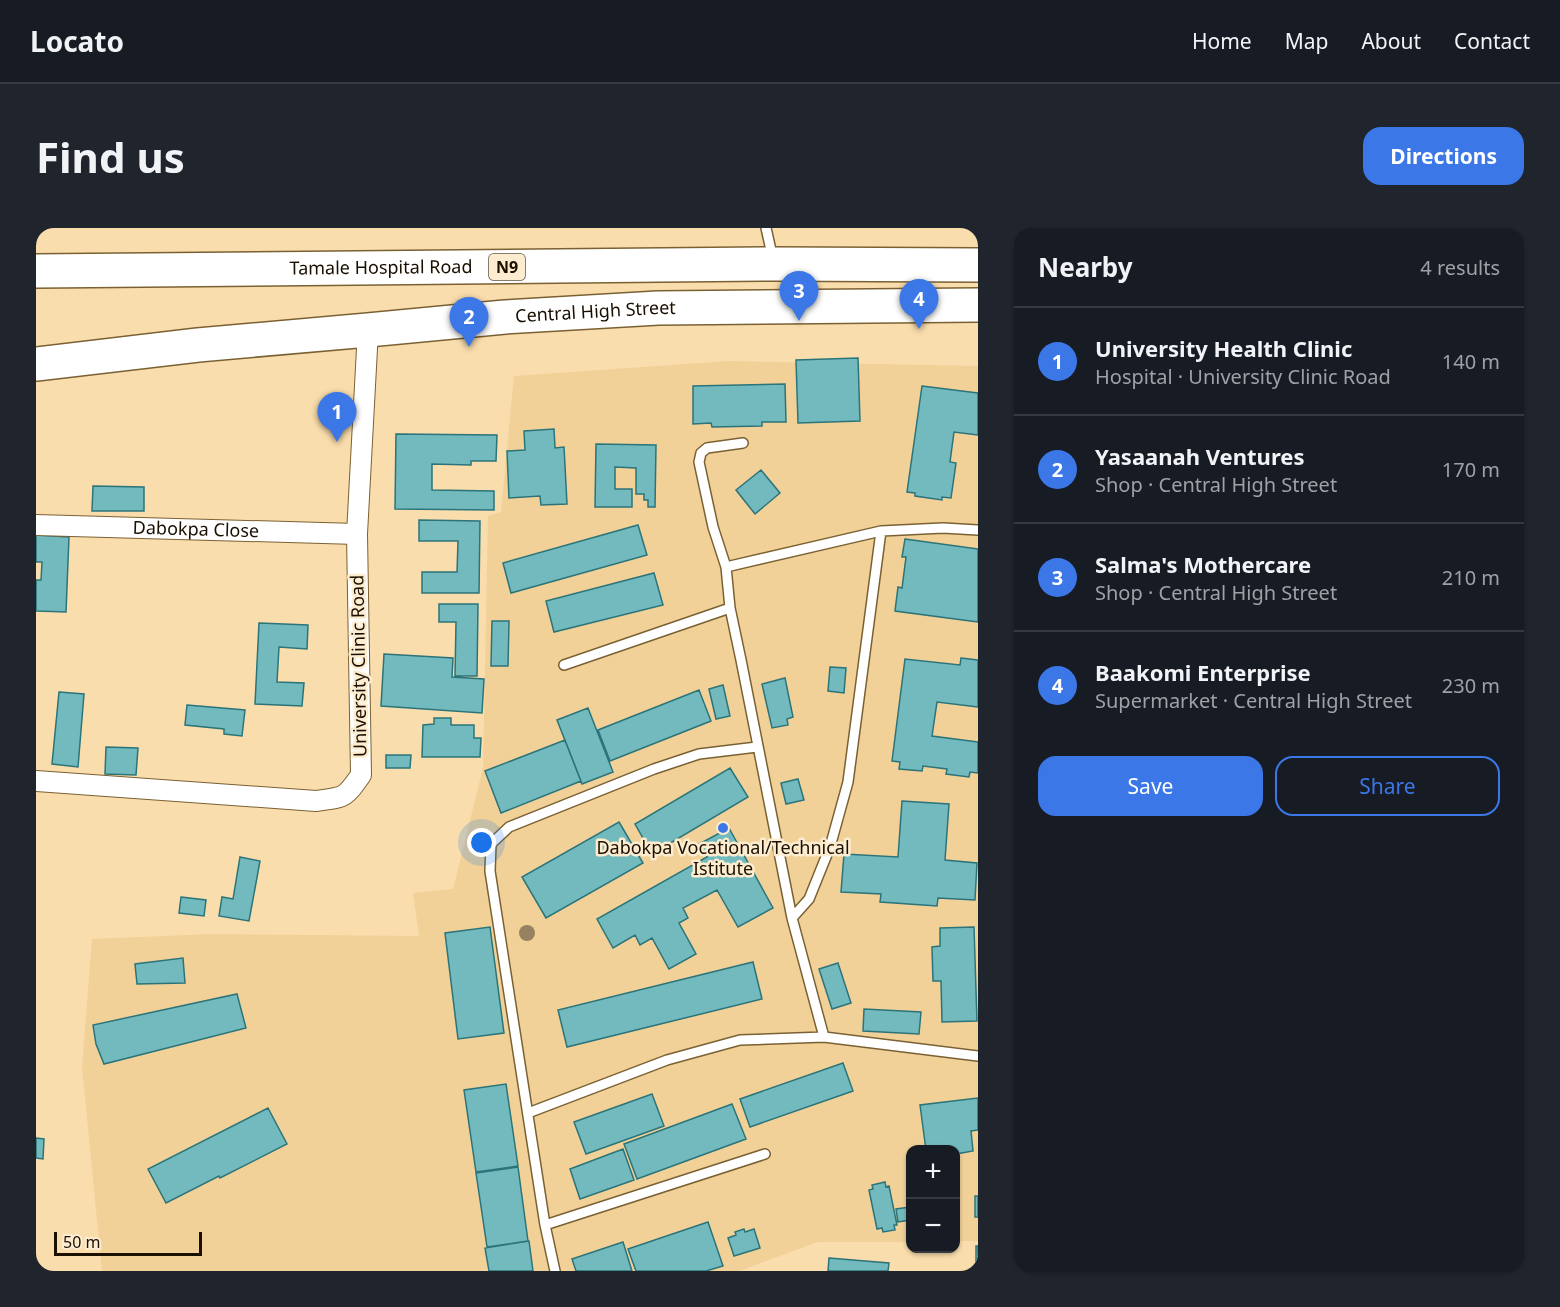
<!DOCTYPE html>
<html lang="en">
<head>
<meta charset="utf-8">
<style>
	:root { --surface:#171b24; --page:#20242c; --text:#f1f3f6; --muted:#9ea1a6; --line:#363941; --accent:#3b77e6 }
	body { margin:0; font-family:"Noto Sans",sans-serif; background:var(--page); color:var(--text) }
	.controls { position:absolute; right:18px; bottom:18px; display:grid; overflow:hidden; border-radius:12px; box-shadow:0 2px 4px #0004 }
	.controls button { width:54px; height:54px; display:grid; place-items:center; padding:0; border:0; border-bottom:2px solid var(--line); background:var(--surface); color:var(--text); font:30px sans-serif }
	.scale { position:absolute; left:18px; bottom:15px; width:148px; box-sizing:border-box; padding-left:6px; border:3px solid #1a1001; border-top:0; font-size:16px; line-height:21px; white-space:nowrap; color:#1a1001; -webkit-text-stroke:4px #fdeccf; paint-order:stroke }
	.you { position:absolute; left:446px; top:615px; width:21px; height:21px; margin:-15px; border:4px solid #fff; border-radius:50%; background:#1a73e8; box-shadow:0 0 0 9px #1a73e833 }
	.badge { display:grid; place-items:center; width:39px; height:39px; border-radius:50%; background:var(--accent); color:#fff; font-size:20px; font-weight:700 }
	.pin { position:absolute; translate:-50% -50px; filter:drop-shadow(0 2px 3px #0008) }
	.pin::after { content:''; position:absolute; top:32px; width:21px; height:18px; background:inherit; clip-path:polygon(0 0,100% 0,50% 100%) }
	.list { margin:0; padding:0; list-style:none }
	h2 { display:flex; justify-content:space-between; align-items:center; height:78px; margin:0; padding:0 24px; font-size:26px }
	h2 small { font-size:20px; font-weight:400; color:var(--muted) }
	.list li { display:grid; grid-template-columns:39px 1fr auto; gap:18px; align-items:center; box-sizing:border-box; height:108px; padding:0 24px; border-top:2px solid var(--line) }
	.list b { display:block; font-size:22px; white-space:nowrap }
	.list p { margin:0; font-size:20px; white-space:nowrap; color:var(--muted) }
	.list em { font-size:20px; font-style:normal; color:var(--muted) }
	.actions { display:flex; gap:12px; padding:18px 24px }
	.actions a { flex:1; padding:14px 0; border:2px solid var(--accent); border-radius:18px; text-align:center; font-size:21px; color:var(--accent) }
	.actions .main { background:var(--accent); color:#fff }
	.map { position:relative; flex:none; width:942px; height:1043px; overflow:hidden; border-radius:18px }
	header { display:flex; align-items:center; gap:36px; box-sizing:border-box; height:84px; padding:0 30px; background:var(--surface); border-bottom:2px solid var(--line) }
	header strong { font-size:28px }
	nav { display:flex; gap:33px; margin-inline-start:auto; font-size:21px }
	.intro { display:flex; align-items:center; justify-content:space-between; box-sizing:border-box; height:144px; padding:0 36px }
	h1 { margin:0; font-size:42px }
	.button { padding:15px 27px; border-radius:18px; background:var(--accent); color:#fff; font-size:21px; font-weight:700 }
	main { display:flex; gap:36px; padding:0 36px }
	aside { flex:1; background:var(--surface); border-radius:18px; box-shadow:0 2px 4px #0004 }
	.map>svg:first-child { display:block }
	.built { fill:#f1d198 }
	.building { fill:#73babf; stroke:#2b7479; stroke-width:1.5 }
	.lines { fill:none; stroke-linecap:round; stroke-linejoin:round }
	.lane-casing { stroke:#7a6133; stroke-width:12 }
	.street-casing { stroke:#7a6133; stroke-width:22 }
	.highway-casing { stroke:#7a6133; stroke-width:36 }
	.lane { stroke:#fff; stroke-width:9 }
	.street { stroke:#fff; stroke-width:20 }
	.highway { stroke:#fff; stroke-width:33 }
	.tree { fill:#968261 }
	.poi-dot { fill:#3b77e6; stroke:#fdeccf; stroke-width:2 }
	.labels { text-anchor:middle; stroke-width:5; stroke-linejoin:round; paint-order:stroke }
	.shield { fill:#fdeccf; stroke:#5e523f; stroke-width:1.5 }
	.shield-label { font-size:16px; font-weight:bold; fill:#1a1001 }
	.street-label { font-size:18px; fill:#1a1001; stroke:#fdeccf }
	.poi-label { font-size:18px; fill:#1a1001; stroke:#fdeccf }
</style>
</head>
<body>
<header>
<strong>Locato</strong>
<nav><a>Home</a><a>Map</a><a>About</a><a>Contact</a></nav>
</header>
<div class="intro"><h1>Find us</h1><a class="button">Directions</a></div>
<main>
<div class="map">
<svg width="942" height="1043" viewBox="0 0 942 1043">
	<rect width="100%" height="100%" fill="#faddac"/>
	<path class="built" d="M693,133L942,138V1013H920V922H874V1014H782L703,1043H66L46,839L56,711L175,706L383,708L377,665L417,661L447,540L452,288L465,284L478,148Z"/>
	<path class="building" d="M822,130L824,193L762,195L760,132Z
		M749,156L750,194H726V198L676,199L675,195L657,196V158Z
		M886,158L942,165V207L918,204L914,234L920,235L915,270L906,269V272L879,268V265L871,264Z
		M518,201L519,220L528,219L531,276L505,277L504,268L473,270L471,223L489,222L488,203Z
		M360,206L461,207L460,233H435V237L396,236V262L458,263V282L359,281Z
		M560,216L620,217L619,279H612V272H608V266H600V240L579,239V261H596V279H559Z
		M725,242L744,265L719,286L700,262Z
		M57,258L108,259V283H56Z
		M383,292L444,293L443,365H386V344H421L422,313H383Z
		M602,297L611,327L475,365L467,335Z
		M0,307L33,309L30,384L0,383V352H5L6,334H0Z
		M869,311L942,321V394L859,383L862,359L866,360L870,329H866Z
		M618,345L627,377L518,404L510,373Z
		M403,376H442L441,448H419L420,394H403Z
		M456,393H473L472,438H455Z
		M223,395L272,397L271,421L243,419L241,454L268,455L266,478L219,476Z
		M348,426L417,430L416,449L448,451L446,485L345,478Z
		M925,430L942,432V479L901,474L896,508L942,514V545L934,544L933,549L910,546L911,541L887,538L886,543L863,541L864,534L856,533L869,431L924,437Z
		M794,439L810,440L808,465L792,463Z
		M749,450L757,489L751,491L752,497L736,500L726,456Z
		M687,457L694,488L680,491L673,461Z
		M663,462L675,493L574,533L562,502Z
		M23,464L48,466L42,539L16,536Z
		M151,477L209,482L206,508L188,506V501L149,497Z
		M552,480L577,544L546,556L521,492Z
		M398,490H415V497H438V510H445L444,529H386L387,497L398,496Z
		M529,512L545,553L465,585L449,543Z
		M70,519L102,520L100,547L69,546Z
		M350,527H375L374,540H350Z
		M694,540L712,569L616,626L599,596Z
		M762,551L768,572L750,576L745,555Z
		M866,573L913,576L909,632L941,635L939,672L902,670L901,678L844,674L845,666L805,664L808,626L862,629Z
		M583,594L607,635L510,690L486,649Z
		M693,600L737,680L702,699L681,662L647,680L652,690L643,695L660,726L633,741L616,710L604,717L599,707L577,720L561,691L671,629L663,616Z
		M204,629L224,633L213,693L183,688L186,669L197,671Z
		M145,669L170,672L168,688L143,685Z
		M454,699L468,805L422,811L409,705Z
		M938,699L941,793L906,794L905,753H897L896,719L904,718V700Z
		M147,730L149,755L101,756L99,736Z
		M717,734L726,771L531,819L522,782Z
		M802,735L815,775L796,781L783,741Z
		M201,766L210,800L68,836L60,816L57,797Z
		M828,781L885,784L883,806L827,803Z
		M807,835L817,863L714,899L704,871Z
		M470,856L482,938L440,944L428,862Z
		M616,866L628,898L550,926L538,894Z
		M942,870V902L935,903L937,923L920,926V922H890L884,877Z
		M696,876L710,911L601,951L588,916Z
		M232,880L251,916L184,950L183,948L130,975L112,941Z
		M0,910L8,911L7,931L0,930Z
		M587,921L598,952L544,971L534,941Z
		M482,939L492,1013L451,1019L440,945Z
		M849,954L850,959L853,958L861,997H858L859,1002L847,1004L846,1000L841,1001L833,962L837,961L836,957Z
		M939,968H942V989H939Z
		M874,979V992L862,994L860,981Z
		M672,994L687,1038L670,1043H600L592,1021Z
		M708,1001L709,1004L718,1001L724,1020L698,1028L692,1010L700,1007L699,1004Z
		M493,1013L497,1043H453L449,1020Z
		M587,1014L596,1043H540L536,1031Z
		M940,1018H942V1043H940Z
		M793,1030L853,1035L852,1043H792Z"/>
	<g class="lines">
		<g class="lane-casing">
			<path id="lane" d="M730,0L737,31
				M707,215L671,220L665,225L663,234L677,299L690,339L694,380L705,432L756,690L788,809
				M690,339L845,303L907,300L942,302
				M528,437L694,380
				M756,690L773,671L794,619L812,554L845,303
				M492,885L631,832L704,812L788,809L942,828
				M509,997L729,926
				M519,1043L509,997L454,643L455,616L473,599L618,541L663,526L721,519"/>
		</g>
		<g class="street-casing">
			<g id="street">
				<path id="s1" d="M0,297L321,306"/>
				<path d="M0,553L280,573C309,569 308,571 325,547L321,306L332,102"/>
			</g>
		</g>
		<g class="highway-casing">
			<g id="highway">
				<path id="s2" d="M0,43L739,36L942,37"/>
				<path id="s3" d="M0,136L162,117L332,102L469,89L622,80L942,77"/>
			</g>
		</g>
		<use href="#lane" class="lane"/>
		<use href="#street" class="street"/>
		<use href="#highway" class="highway"/>
	</g>
	<circle class="tree" cx="491" cy="705" r="8"/>
	<circle class="poi-dot" cx="687" cy="600" r="6"/>
	<g class="labels">
		<rect class="shield" x="453" y="26" width="36" height="26" rx="4.5"/>
		<g class="shield-label">
			<text x="471" y="45">N9</text>
		</g>
		<g class="street-label">
			<text dy="6" stroke="none"><textPath href="#s2" startOffset="345">Tamale Hospital Road</textPath></text>
			<text dy="6" stroke="none"><textPath href="#s3" startOffset="562">Central High Street</textPath></text>
			<text dy="6" stroke="none"><textPath href="#s1" startOffset="160">Dabokpa Close</textPath></text>
			<text transform="translate(323 438) rotate(-91)" y="6">University Clinic Road</text>
		</g>
		<g class="poi-label">
			<text x="687" y="626">Dabokpa Vocational/Technical<tspan x="687" dy="21">Istitute</tspan></text>
		</g>
	</g>
</svg>
<div class="controls">
<button>+</button>
<button>−</button>
</div>
<div class="scale">50 m</div>
<div class="you"></div>
<div class="pin badge" style="left:301px;top:214px">1</div>
<div class="pin badge" style="left:433px;top:119px">2</div>
<div class="pin badge" style="left:763px;top:93px">3</div>
<div class="pin badge" style="left:883px;top:101px">4</div>
</div>
<aside>
<h2>Nearby<small>4 results</small></h2>
<ul class="list">
<li><span class="badge">1</span><div><b>University Health Clinic</b><p>Hospital · University Clinic Road</p></div><em>140 m</em></li>
<li><span class="badge">2</span><div><b>Yasaanah Ventures</b><p>Shop · Central High Street</p></div><em>170 m</em></li>
<li><span class="badge">3</span><div><b>Salma's Mothercare</b><p>Shop · Central High Street</p></div><em>210 m</em></li>
<li><span class="badge">4</span><div><b>Baakomi Enterprise</b><p>Supermarket · Central High Street</p></div><em>230 m</em></li>
</ul>
<div class="actions"><a class="main">Save</a><a>Share</a></div>
</aside>
</main>
</body>
</html>
